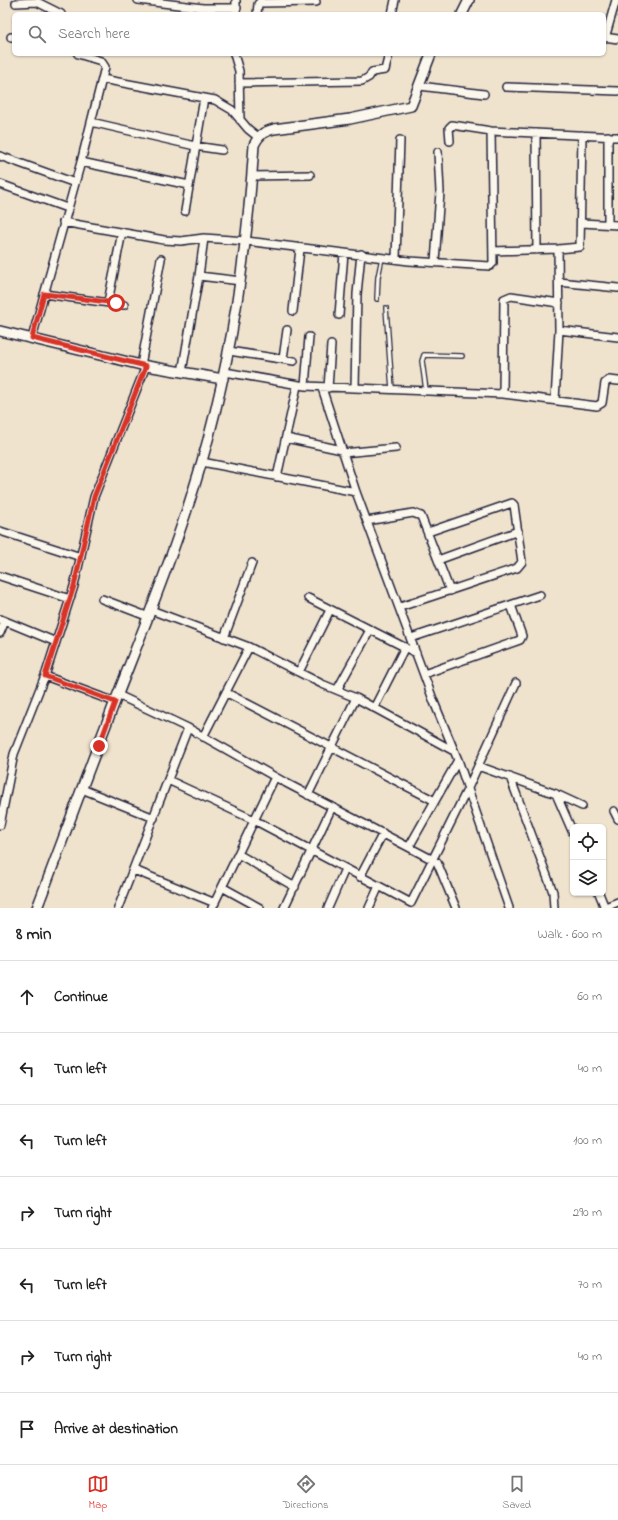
<!DOCTYPE html>
<html lang="en">
<head>
<meta charset="utf-8">
<style>
	:root { --surface:#fff; --page:#f6f6f6; --text:#222; --muted:#767676; --line:#e0e0e0; --accent:#d93025 }
	body { margin:0; font-family:"Indie Flower",sans-serif; background:var(--page); color:var(--text) }
	.controls { position:absolute; right:12px; bottom:12px; display:grid; overflow:hidden; border-radius:6px; box-shadow:0 1px 3px #0004 }
	.controls button { width:36px; height:36px; display:grid; place-items:center; padding:0; border:0; border-bottom:1px solid var(--line); background:var(--surface); color:var(--text); font:20px sans-serif }
	.stop { position:absolute; width:12px; height:12px; margin:-9px; border:3px solid #d93025; border-radius:50%; background:#fff }
	.stop.end { background:#d93025; border-color:#fff; box-shadow:0 1px 4px #0008 }
	.list { margin:0; padding:0; list-style:none }
	h2 { display:flex; justify-content:space-between; align-items:center; height:52px; margin:0; padding:0 16px; font-size:17px }
	h2 small { font-size:13px; font-weight:400; color:var(--muted) }
	.list li { display:grid; grid-template-columns:26px 1fr auto; gap:12px; align-items:center; box-sizing:border-box; height:72px; padding:0 16px; border-top:1px solid var(--line) }
	.list b { display:block; font-size:15px; white-space:nowrap }
	.list em { font-size:13px; font-style:normal; color:var(--muted) }
	.icon { flex:none; width:22px; height:22px; fill:none; stroke:currentColor; stroke-width:2; stroke-linecap:round; stroke-linejoin:round }
	.map { position:relative; flex:none; width:618px; height:908px; overflow:hidden }
	.search { position:absolute; background:var(--surface); box-shadow:0 1px 3px #0004; left:12px; right:12px; top:12px; height:44px; display:flex; align-items:center; gap:10px; box-sizing:border-box; padding:0 14px; border-radius:6px; color:var(--muted); font-size:15px }
	.sheet { height:556px; background:var(--surface) }
	nav { display:flex; justify-content:space-around; align-items:center; box-sizing:border-box; height:56px; border-top:1px solid var(--line); background:var(--surface); font-size:11px; color:var(--muted) }
	nav a { display:grid; justify-items:center; gap:2px }
	nav .on { color:var(--accent) }
	.map>svg:first-child { display:block }
	.lines { fill:none; stroke-linecap:round; stroke-linejoin:round }
	.service-casing { stroke:#22223b; stroke-width:6 }
	.minor-casing { stroke:#22223b; stroke-width:10 }
	.tertiary-casing { stroke:#22223b; stroke-width:12 }
	.service { stroke:#fbf7ec; stroke-width:3.5 }
	.minor { stroke:#fbf7ec; stroke-width:7 }
	.tertiary { stroke:#fbf7ec; stroke-width:9 }
	.route { stroke:#d93025; stroke-width:5 }
</style>
</head>
<body>
<div class="map">
<svg width="618" height="908" viewBox="0 0 618 908">
	<rect width="100%" height="100%" fill="#efe3ce"/>
	<filter id="ink" filterUnits="userSpaceOnUse"><feTurbulence type="fractalNoise" baseFrequency=".025" numOctaves="2"/><feDisplacementMap in="SourceGraphic" scale="8" xChannelSelector="R" yChannelSelector="G"/><feConvolveMatrix kernelMatrix="1 2 1 2 8 2 1 2 1" color-interpolation-filters="sRGB"/></filter>
	<g filter="url(#ink)">
		<g class="lines">
			<g class="service-casing">
				<path id="service" d="M377,299L378,277L382,258
					M386,308L392,389
					M426,390L422,361L424,355L462,356"/>
			</g>
			<g class="minor-casing">
				<path id="minor" d="M138,0L203,8H237
					M16,3L37,2L61,14
					M261,3L316,2
					M236,14V0
					M257,14L258,4L261,1
					M392,14L395,0
					M11,37H14
					M604,37L618,39
					M605,38L616,0
					M234,54L239,71L240,120
					M102,79L215,100L232,110L248,129L258,137
					M239,83L362,81L369,77L372,72L385,70L389,54
					M420,86L484,94
					M506,87L618,91
					M91,122L195,146L222,150
					M536,133L537,250
					M608,136V224
					M450,141L449,128L452,125L491,131L618,137
					M0,156L75,183
					M81,162L189,185
					M252,176L310,175
					M0,184L67,208
					M185,211L204,98
					M63,222L164,240L181,241L204,238L246,241L409,261L490,266L493,263L491,131
					M581,223L618,225
					M493,251L558,249L580,247L582,135
					M396,258L400,140
					M435,262L440,192L438,152
					M199,276L241,281
					M559,282L618,288
					M44,294L124,305
					M108,302L122,232
					M293,311L300,249
					M339,315L344,253
					M559,330L618,337
					M32,338L81,162L105,67L101,61L78,54
					M229,351L294,361
					M283,359L287,330
					M141,365L161,259
					M182,372L199,276L204,238
					M225,372L305,386L503,394L597,406L602,403L605,383L609,380L618,381
					M305,386L309,337
					M322,388L356,492L434,702L458,760L509,908
					M328,388L331,345
					M355,388L357,294L361,254
					M503,394L504,299L511,296L559,303
					M555,400L559,330L558,249
					M286,438L342,450
					M343,453L396,448
					M202,462L356,492
					M277,477L297,386
					M367,521L413,513L421,516L450,591
					M0,531L81,557
					M438,560L518,531
					M0,576L70,599
					M308,598L416,653
					M102,599L149,617
					M400,607L517,568L522,562L514,505L512,503L428,532
					M151,610L249,647L322,684L356,698L452,750
					M0,619L56,642
					M0,633L5,621
					M224,638L252,563
					M411,638L540,595
					M299,672L330,610
					M424,674L520,640L522,636L511,605
					M45,676L115,702
					M337,690L370,630
					M227,693L435,801
					M118,695L188,728L286,783L437,862L456,908
					M374,708L405,647
					M203,737L249,647
					M478,766L556,794L582,806
					M510,777L553,892L554,908
					M168,780L254,820L411,903L468,788L516,683
					M82,789L154,818
					M556,794L573,833
					M308,795L356,698
					M614,811L618,819
					M0,825L14,754L46,673L74,586L94,497L146,366
					M409,847L458,760
					M238,854L295,887
					M134,870L215,903
					M360,877L383,833
					M222,887L260,908
					M599,893L605,908
					M118,908L188,728
					M212,908L275,777
					M284,908L332,807
					M328,908L345,869
					M369,908L379,886
					M603,908L618,902"/>
			</g>
			<g class="tertiary-casing">
				<path id="tertiary" d="M462,14L469,0
					M0,331L141,365L223,379
					M37,908C64,837 90,765 118,694C148,617 179,541 202,461C232,358 247,252 254,145C259,135 263,132 274,129L350,119L411,106L431,54"/>
			</g>
			<use href="#service" class="service"/>
			<use href="#minor" class="minor"/>
			<use href="#tertiary" class="tertiary"/>
		</g>
	</g>
	<g class="lines" filter="url(#ink)">
		<path class="route" d="M99,746L115,702L45,676L74,586L94,497L146,366L32,338L44,294L116,303"/>
	</g>
</svg>
<div class="controls">
<button><svg class="icon" aria-label="locate" viewBox="0 0 24 24"><circle cx="12" cy="12" r="6"/><path d="M12 2v4M12 18v4M2 12h4M18 12h4"/></svg></button>
<button><svg class="icon" aria-label="layers" viewBox="0 0 24 24"><path d="M12 4l9 5-9 5-9-5zM3 14l9 5 9-5"/></svg></button>
</div>
<div class="stop" style="left:116px;top:303px"></div>
<div class="stop end" style="left:99px;top:746px"></div>
<div class="search"><svg class="icon" aria-label="search" viewBox="0 0 24 24"><circle cx="10" cy="10" r="6"/><path d="M15 15l6 6"/></svg>Search here</div>
</div>
<section class="sheet">
<h2>8 min<small>Walk · 600 m</small></h2>
<ul class="list">
<li><svg class="icon" aria-label="ahead" viewBox="0 0 24 24"><path d="M12 20V5M6 11l6-6 6 6"/></svg><div><b>Continue</b></div><em>60 m</em></li>
<li><svg class="icon" aria-label="left" viewBox="0 0 24 24"><path d="M17 20v-9H6M10 6l-5 5 5 5"/></svg><div><b>Turn left</b></div><em>40 m</em></li>
<li><svg class="icon" aria-label="left" viewBox="0 0 24 24"><path d="M17 20v-9H6M10 6l-5 5 5 5"/></svg><div><b>Turn left</b></div><em>100 m</em></li>
<li><svg class="icon" aria-label="right" viewBox="0 0 24 24"><path d="M7 20v-9h11M14 6l5 5-5 5"/></svg><div><b>Turn right</b></div><em>290 m</em></li>
<li><svg class="icon" aria-label="left" viewBox="0 0 24 24"><path d="M17 20v-9H6M10 6l-5 5 5 5"/></svg><div><b>Turn left</b></div><em>70 m</em></li>
<li><svg class="icon" aria-label="right" viewBox="0 0 24 24"><path d="M7 20v-9h11M14 6l5 5-5 5"/></svg><div><b>Turn right</b></div><em>40 m</em></li>
<li><svg class="icon" aria-label="arrive" viewBox="0 0 24 24"><path d="M6 21V4h12l-3 4 3 4H6"/></svg><div><b>Arrive at destination</b></div></li>
</ul>
</section>
<nav>
<a class="on"><svg class="icon" aria-label="map" viewBox="0 0 24 24"><path d="M3 6l6-2 6 2 6-2v14l-6 2-6-2-6 2zM9 4v14M15 6v14"/></svg>Map</a>
<a><svg class="icon" aria-label="directions" viewBox="0 0 24 24"><path d="M12 3l9 9-9 9-9-9zM9 14v-3h6M13 9l2 2-2 2"/></svg>Directions</a>
<a><svg class="icon" aria-label="saved" viewBox="0 0 24 24"><path d="M7 4h10v16l-5-4-5 4z"/></svg>Saved</a>
</nav>
</body>
</html>
